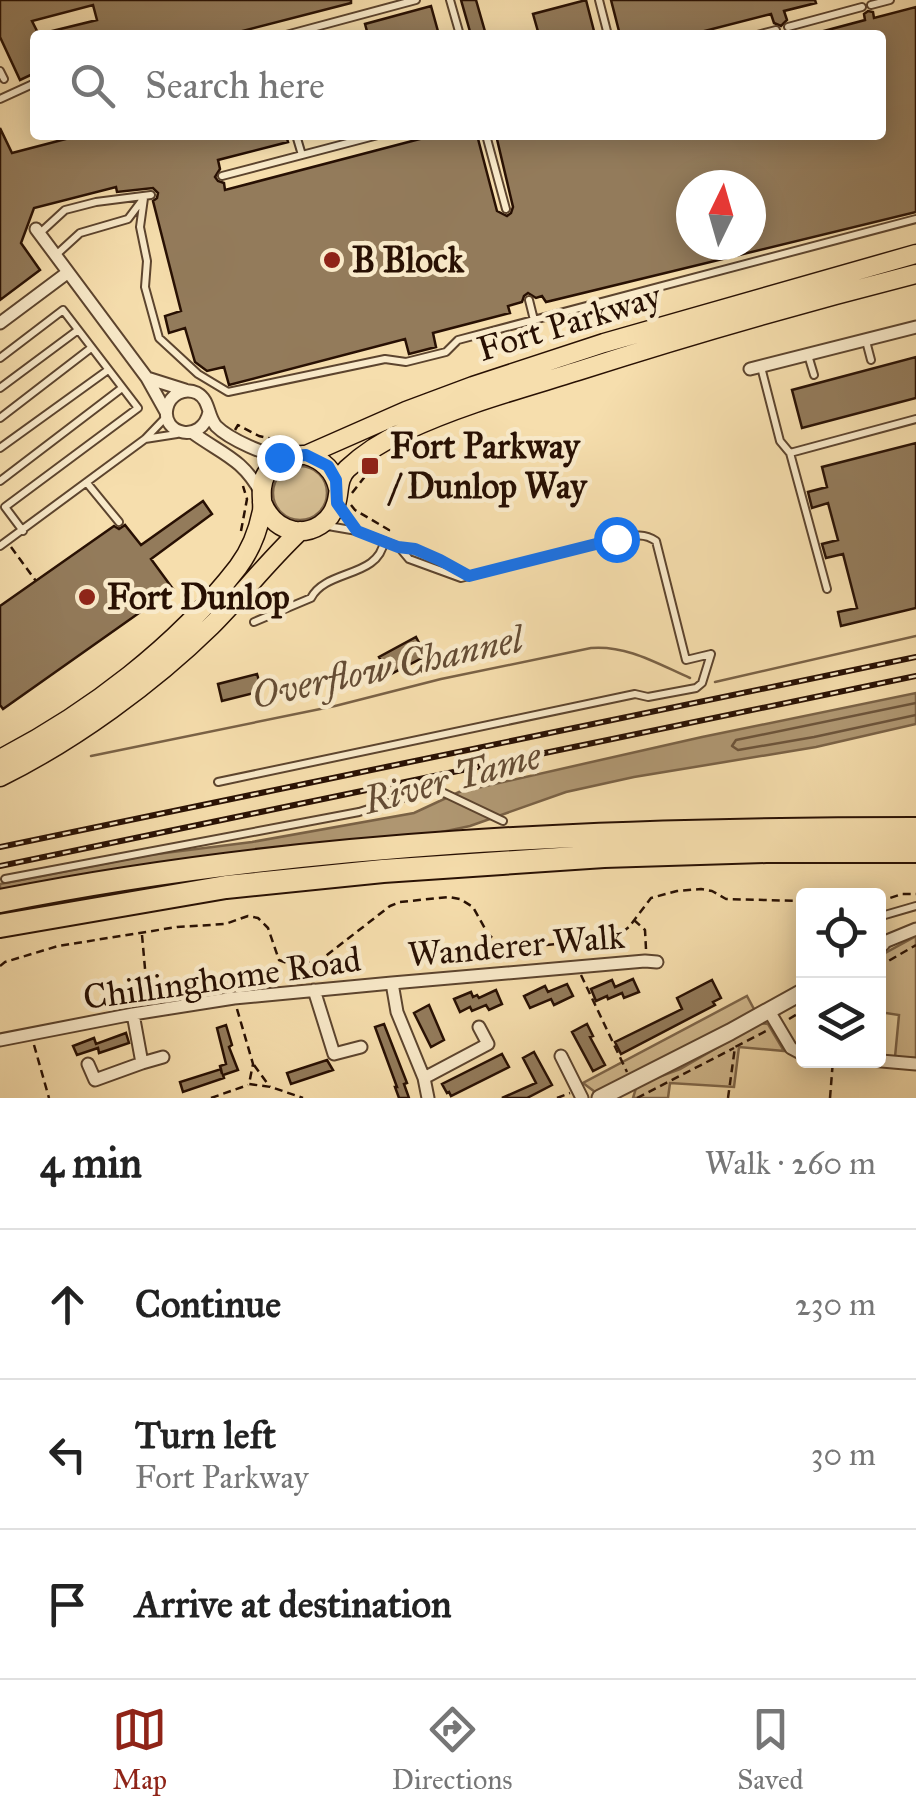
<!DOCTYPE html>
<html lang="en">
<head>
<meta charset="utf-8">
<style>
	:root { --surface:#fff; --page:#f2f2f2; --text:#222; --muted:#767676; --line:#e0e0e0; --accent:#8f2418 }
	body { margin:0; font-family:"IM FELL Great Primer",serif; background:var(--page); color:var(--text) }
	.controls { position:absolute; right:30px; bottom:30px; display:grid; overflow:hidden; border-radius:10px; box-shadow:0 5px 25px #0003 }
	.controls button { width:90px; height:90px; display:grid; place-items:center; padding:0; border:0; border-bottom:2px solid var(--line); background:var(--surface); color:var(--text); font:50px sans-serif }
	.compass { position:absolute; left:676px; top:170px; width:90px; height:90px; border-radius:50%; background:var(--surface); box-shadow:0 5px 25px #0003; rotate:5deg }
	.stop { position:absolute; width:30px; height:30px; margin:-22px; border:8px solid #1a73e8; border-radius:50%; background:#fff }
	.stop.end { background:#1a73e8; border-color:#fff; box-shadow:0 2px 10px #0008 }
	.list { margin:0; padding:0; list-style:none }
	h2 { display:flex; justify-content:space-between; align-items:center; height:130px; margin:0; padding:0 40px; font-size:42px }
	h2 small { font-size:32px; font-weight:400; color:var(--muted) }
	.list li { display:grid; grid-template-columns:65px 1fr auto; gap:30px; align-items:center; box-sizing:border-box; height:150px; padding:0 40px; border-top:2px solid var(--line) }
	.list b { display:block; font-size:38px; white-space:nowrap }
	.list p { margin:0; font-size:32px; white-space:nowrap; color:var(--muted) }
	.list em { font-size:32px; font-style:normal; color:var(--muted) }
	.icon { flex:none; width:55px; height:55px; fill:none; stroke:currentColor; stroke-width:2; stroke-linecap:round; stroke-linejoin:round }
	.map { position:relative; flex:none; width:916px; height:1098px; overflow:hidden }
	.search { position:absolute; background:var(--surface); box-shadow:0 5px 25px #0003; left:30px; right:30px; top:30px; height:110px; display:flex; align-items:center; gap:25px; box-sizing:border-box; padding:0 35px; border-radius:10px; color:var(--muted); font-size:38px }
	.sheet { height:580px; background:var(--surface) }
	nav { display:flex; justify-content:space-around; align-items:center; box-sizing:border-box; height:140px; border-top:2px solid var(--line); background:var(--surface); font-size:28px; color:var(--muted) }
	nav a { display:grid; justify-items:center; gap:5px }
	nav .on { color:var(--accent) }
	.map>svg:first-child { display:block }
	.green { fill:#d3bb90; stroke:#7e664a; stroke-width:2.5 }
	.water { fill:#b09873; stroke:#7a6246; stroke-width:2.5 }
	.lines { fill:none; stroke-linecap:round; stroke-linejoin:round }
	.shore { stroke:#6c543b; stroke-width:2.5 }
	.stream { stroke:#7a6246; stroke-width:2.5 }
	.building { fill:#937b5b; stroke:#281003; stroke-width:2.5; fill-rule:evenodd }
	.service-casing { stroke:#5c442e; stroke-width:10 }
	.minor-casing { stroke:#5c442e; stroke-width:15 }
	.tertiary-casing { stroke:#5c442e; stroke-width:19 }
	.primary-casing { stroke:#281003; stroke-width:21 }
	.motorway-casing { stroke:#281003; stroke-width:26 }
	.path { stroke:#281003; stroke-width:2.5; stroke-dasharray:8 5; stroke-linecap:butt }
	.service { stroke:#f9eaca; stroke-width:6 }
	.minor { stroke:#f9eaca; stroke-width:11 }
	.tertiary { stroke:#f9eaca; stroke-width:15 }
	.primary { stroke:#f6dead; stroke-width:18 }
	.motorway { stroke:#f6dead; stroke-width:22 }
	.rail-casing { stroke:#281003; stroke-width:6 }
	.rail { stroke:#f9eaca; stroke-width:2.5; stroke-dasharray:8; stroke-linecap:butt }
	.route { stroke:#1a73e8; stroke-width:12 }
	.poi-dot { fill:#8f2418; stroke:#f9eaca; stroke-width:4 }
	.labels { text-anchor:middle; stroke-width:9; stroke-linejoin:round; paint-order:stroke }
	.poi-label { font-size:35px; font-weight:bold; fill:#281003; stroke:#f9eaca; text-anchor:start }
	.street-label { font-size:35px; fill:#281003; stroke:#f9eaca }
	.water-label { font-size:38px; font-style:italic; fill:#654d35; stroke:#f9eaca }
</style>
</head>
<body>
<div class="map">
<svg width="916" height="1098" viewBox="0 0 916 1098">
	<rect width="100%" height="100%" fill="#f6dead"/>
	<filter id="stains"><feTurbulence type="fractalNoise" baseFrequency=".002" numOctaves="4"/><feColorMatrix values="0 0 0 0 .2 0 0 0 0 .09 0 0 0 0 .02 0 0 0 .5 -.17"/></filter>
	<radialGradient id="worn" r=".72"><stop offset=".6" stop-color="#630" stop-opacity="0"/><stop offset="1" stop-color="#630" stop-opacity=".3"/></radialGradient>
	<path class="green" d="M273 493a27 27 0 1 1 54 0a27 27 0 1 1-54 0Z
		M916,936V1058L895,1057L899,1015L879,1012L878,957Z
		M747,996L755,1011L599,1092H595L583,1083Z
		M760,1023L768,1024L784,1051L739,1047L734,1087L670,1083L668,1098H633L637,1085L680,1069Z"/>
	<path class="water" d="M916,693V724L816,747L634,777L566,792L470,826L338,854L0,898V884L149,855L252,842L414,813L459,792L702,737Z"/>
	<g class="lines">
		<path class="shore" d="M916,703L736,740L732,746L738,750L814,737L916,715"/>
		<path class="stream" d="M715,682L916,636
			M91,756L335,706L441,679L591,648C627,645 658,664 690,678"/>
	</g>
	<path class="building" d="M0,0H351V3L227,35H48V32L97,20L93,5L32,21L39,35H35V73L20,80L0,37Z
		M461,0H476L486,35H471Z
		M586,0L595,35H539L533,14Z
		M611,0H815L816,3L784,11L787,20L781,26L774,23L771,14L689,35H620Z
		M431,6L439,35H368L365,24Z
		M916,7V212L546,302L542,296L536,298L528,293L524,296L522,302L508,306L510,313L433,333L436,347L409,354L405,339L229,385L224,367L207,371L195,362L185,328L169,333L165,316L181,311L153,201L157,198L158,193L153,188L117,192L116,187L34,208L21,243L40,270L0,300V128L12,153L81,135H286L288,142L218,160L220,169L215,177L218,181L224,183L225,190L435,135H477L497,211L507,216L511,213L513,207L496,135H881V35H820V32L865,20L864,14L868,11L873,12L874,18ZM691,185H751V245H691Z
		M916,357V398L802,428L792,390Z
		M916,443V608L841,626L838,612L857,608L843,554L826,558L822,544L838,540L828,503L812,508L808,492L827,487L822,467Z
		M203,501L212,514L151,559L173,589L3,709L0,705V606L114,526L119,529L125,525L141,545Z
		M416,637L426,656L389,675L379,657Z
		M257,674L262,691L222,701L218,684Z
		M633,979L639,992L624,998L622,993L608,999L607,996L596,1001L591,989L612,980L615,987Z
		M712,980L721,998L713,1002L715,1005L621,1054L615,1042L682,1009L677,998Z
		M567,984L573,996L554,1005L551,999L530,1008L524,996L545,986L548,992Z
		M496,990L502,1004L489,1010L486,1005L472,1011L470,1007L460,1012L454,999L471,992L473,997L477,995L479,998Z
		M429,1005L444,1040L431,1047L414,1013Z
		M384,1024L407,1083L404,1084L409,1098H399L395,1087H397L375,1027Z
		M587,1024L593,1036L590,1037L605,1065L593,1071L572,1032Z
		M226,1025L232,1045L229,1047L238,1070L223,1075L224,1078L183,1092L180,1082L221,1069L222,1074L220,1066L226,1064L217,1028Z
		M126,1033L129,1043L99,1053L98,1048L77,1055L73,1046L94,1038L96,1044Z
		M534,1052L552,1085L527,1098H502L536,1083L523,1058Z
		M502,1054L509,1067L451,1096L449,1092L447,1093L442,1084Z
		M327,1060L333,1070L291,1084L287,1073Z"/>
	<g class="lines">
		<g class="service-casing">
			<path id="service" d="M450,0L460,35
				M599,0L608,35
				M871,5L890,0
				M788,27L862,7
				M286,35L416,0
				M757,35L776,30
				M0,71L4,79
				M0,99L35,83
				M296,135L302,155
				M486,135L506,209
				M222,176L378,135
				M144,198L140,227L147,261L145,287L159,338L198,374L228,392L385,359L406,362L446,352L458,340L916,219
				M40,233L65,210L96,202L151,195
				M56,255L80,233L128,219L143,199
				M529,300L534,320
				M866,341L871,360
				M808,355L814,375
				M0,358L63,310L138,408L5,507L23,531
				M761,367L780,441L790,453
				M0,388L78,330
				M0,418L91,348
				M145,439L177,434
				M0,448L108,370
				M0,481L122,388
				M87,483L119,522
				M338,504L356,530
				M328,526L357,531L399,547L415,549L440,560L469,576
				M0,546L145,439L167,416
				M399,547L409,559L461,578L616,539C632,536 643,532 656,541L686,660L711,654
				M827,589L790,453L916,419
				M254,622L311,598C326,569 379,578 384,541
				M218,782L635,694L648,697L696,688L702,683L711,654
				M5,879L359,812L428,790L442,792L503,821
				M878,917L916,906"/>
		</g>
		<g class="minor-casing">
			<path id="minor" d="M36,229L147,378L166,412
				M0,323L67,273
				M750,369L916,327
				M147,378L185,390
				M209,412C202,444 161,435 167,408C170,395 184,387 197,393C210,400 207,415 216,426C229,439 268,457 286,457
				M193,433C222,454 243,459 261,493
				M882,943L916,929
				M392,983L645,961L657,962
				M314,990L334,1054L361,1047
				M769,1011L791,1048L804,1055
				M0,1040L133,1014L234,998L392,983L397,1012L424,1078L428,1098
				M561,1056L582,1098
				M870,1060L916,1064
				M142,1063L163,1057
				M88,1064L95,1080L142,1063L133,1014
				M424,1078L488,1044L479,1027"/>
		</g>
		<g class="tertiary-casing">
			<path id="tertiary" d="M878,945L882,943
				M600,1098L730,1032L804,991"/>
		</g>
		<g class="primary-casing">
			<path id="primary" d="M306,455C323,460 334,470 338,488
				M262,502C268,517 278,528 295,531C313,533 331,522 336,504C340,492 337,479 347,469C363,454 385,440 405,431C460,405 520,389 578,371C690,335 802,303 916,274
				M0,759C89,713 177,646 238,567C250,551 258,531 262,511C263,503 261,496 262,488C264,465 285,454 306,455L406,411L473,386L604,343L916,254
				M0,777C73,741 153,683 211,626C242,595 268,561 300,531"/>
		</g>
		<g class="motorway-casing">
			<path id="motorway" d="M0,901C301,841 610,829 916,829
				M0,926L226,887L383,871L604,856L766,851H916"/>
		</g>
		<path class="path" d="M235,430L238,425L259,436L287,442
			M352,493L370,470L380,462
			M351,505L355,510L389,530L387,535
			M241,531L247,499L243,486
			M11,547L36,581
			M878,902L902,894H916
			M634,920L645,930L646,949
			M142,935L148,1002
			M310,964L313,981
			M0,966L5,962L58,946L177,927L225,924L248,916L258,918L268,928L279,960L292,965L318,962L390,906L400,902L449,897L460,899L473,907L488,934L496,941L511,948L603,940L620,934L629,927L651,898L677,891L701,889L712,891L726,899L804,901
			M878,967L916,945
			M581,975L627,1072
			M237,1009L253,1064L249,1084L271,1087L303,1098
			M789,1019L804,1010
			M34,1045L49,1098
			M254,1065L270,1087
			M211,1098L248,1085
			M557,1098L570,1093
			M637,1098L734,1048
			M728,1098L735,1047L768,1030
			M830,1098L833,1060"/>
		<use href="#service" class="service"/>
		<use href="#minor" class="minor"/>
		<use href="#tertiary" class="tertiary"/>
		<use href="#primary" class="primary"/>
		<use href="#motorway" class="motorway"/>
		<g class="rail-casing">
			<path id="rail" d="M0,847L916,657
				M0,866L916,676"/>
		</g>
		<use href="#rail" class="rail"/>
	</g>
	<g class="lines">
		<path class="route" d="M279,457L306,455L328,466L336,480L337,503L357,531L398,547L415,549L440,560L469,576L616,539"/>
	</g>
	<g class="poi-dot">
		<circle cx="332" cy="260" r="10"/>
		<rect x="360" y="456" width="20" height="20" rx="5"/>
		<circle cx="87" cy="597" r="10"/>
	</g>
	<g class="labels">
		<g class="poi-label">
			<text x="352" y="272">B Block</text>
			<text x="390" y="458">Fort Parkway<tspan x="390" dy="40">/ Dunlop Way</tspan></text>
			<text x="107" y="609">Fort Dunlop</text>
		</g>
		<g class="street-label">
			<text transform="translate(569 322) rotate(-17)" y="12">Fort Parkway</text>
			<text transform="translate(516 945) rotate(-5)" y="12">Wanderer Walk</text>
			<text transform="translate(222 978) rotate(-8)" y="12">Chillinghome Road</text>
		</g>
		<g class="water-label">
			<text transform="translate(387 667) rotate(-12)" y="13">Overflow Channel</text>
			<text transform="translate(452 778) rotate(-15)" y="13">River Tame</text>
		</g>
	</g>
	<rect width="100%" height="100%" filter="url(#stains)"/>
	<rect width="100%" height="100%" fill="url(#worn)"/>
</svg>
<div class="controls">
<button><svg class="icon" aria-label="locate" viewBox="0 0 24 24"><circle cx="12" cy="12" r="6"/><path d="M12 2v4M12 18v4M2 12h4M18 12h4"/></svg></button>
<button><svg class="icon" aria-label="layers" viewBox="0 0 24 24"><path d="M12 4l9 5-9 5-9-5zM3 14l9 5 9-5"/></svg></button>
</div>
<svg class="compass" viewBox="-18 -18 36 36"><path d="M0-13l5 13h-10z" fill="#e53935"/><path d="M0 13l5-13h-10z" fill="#767676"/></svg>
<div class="stop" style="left:616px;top:539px"></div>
<div class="stop end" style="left:279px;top:457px"></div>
<div class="search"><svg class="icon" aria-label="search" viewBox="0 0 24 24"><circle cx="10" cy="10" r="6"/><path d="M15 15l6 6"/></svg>Search here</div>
</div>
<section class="sheet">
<h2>4 min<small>Walk · 260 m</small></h2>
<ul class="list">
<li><svg class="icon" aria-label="ahead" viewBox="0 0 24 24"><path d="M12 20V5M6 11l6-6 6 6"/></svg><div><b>Continue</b></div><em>230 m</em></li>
<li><svg class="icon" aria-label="left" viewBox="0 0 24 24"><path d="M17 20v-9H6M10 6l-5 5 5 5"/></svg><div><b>Turn left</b><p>Fort Parkway</p></div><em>30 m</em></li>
<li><svg class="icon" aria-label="arrive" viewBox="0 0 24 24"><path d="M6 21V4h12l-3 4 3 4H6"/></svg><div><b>Arrive at destination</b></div></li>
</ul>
</section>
<nav>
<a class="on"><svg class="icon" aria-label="map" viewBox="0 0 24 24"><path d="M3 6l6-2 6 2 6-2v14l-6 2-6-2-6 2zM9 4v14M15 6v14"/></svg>Map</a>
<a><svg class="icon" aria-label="directions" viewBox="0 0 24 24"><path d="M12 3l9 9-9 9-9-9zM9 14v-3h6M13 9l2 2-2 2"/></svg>Directions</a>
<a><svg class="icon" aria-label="saved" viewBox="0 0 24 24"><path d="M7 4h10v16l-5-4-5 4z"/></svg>Saved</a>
</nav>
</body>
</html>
